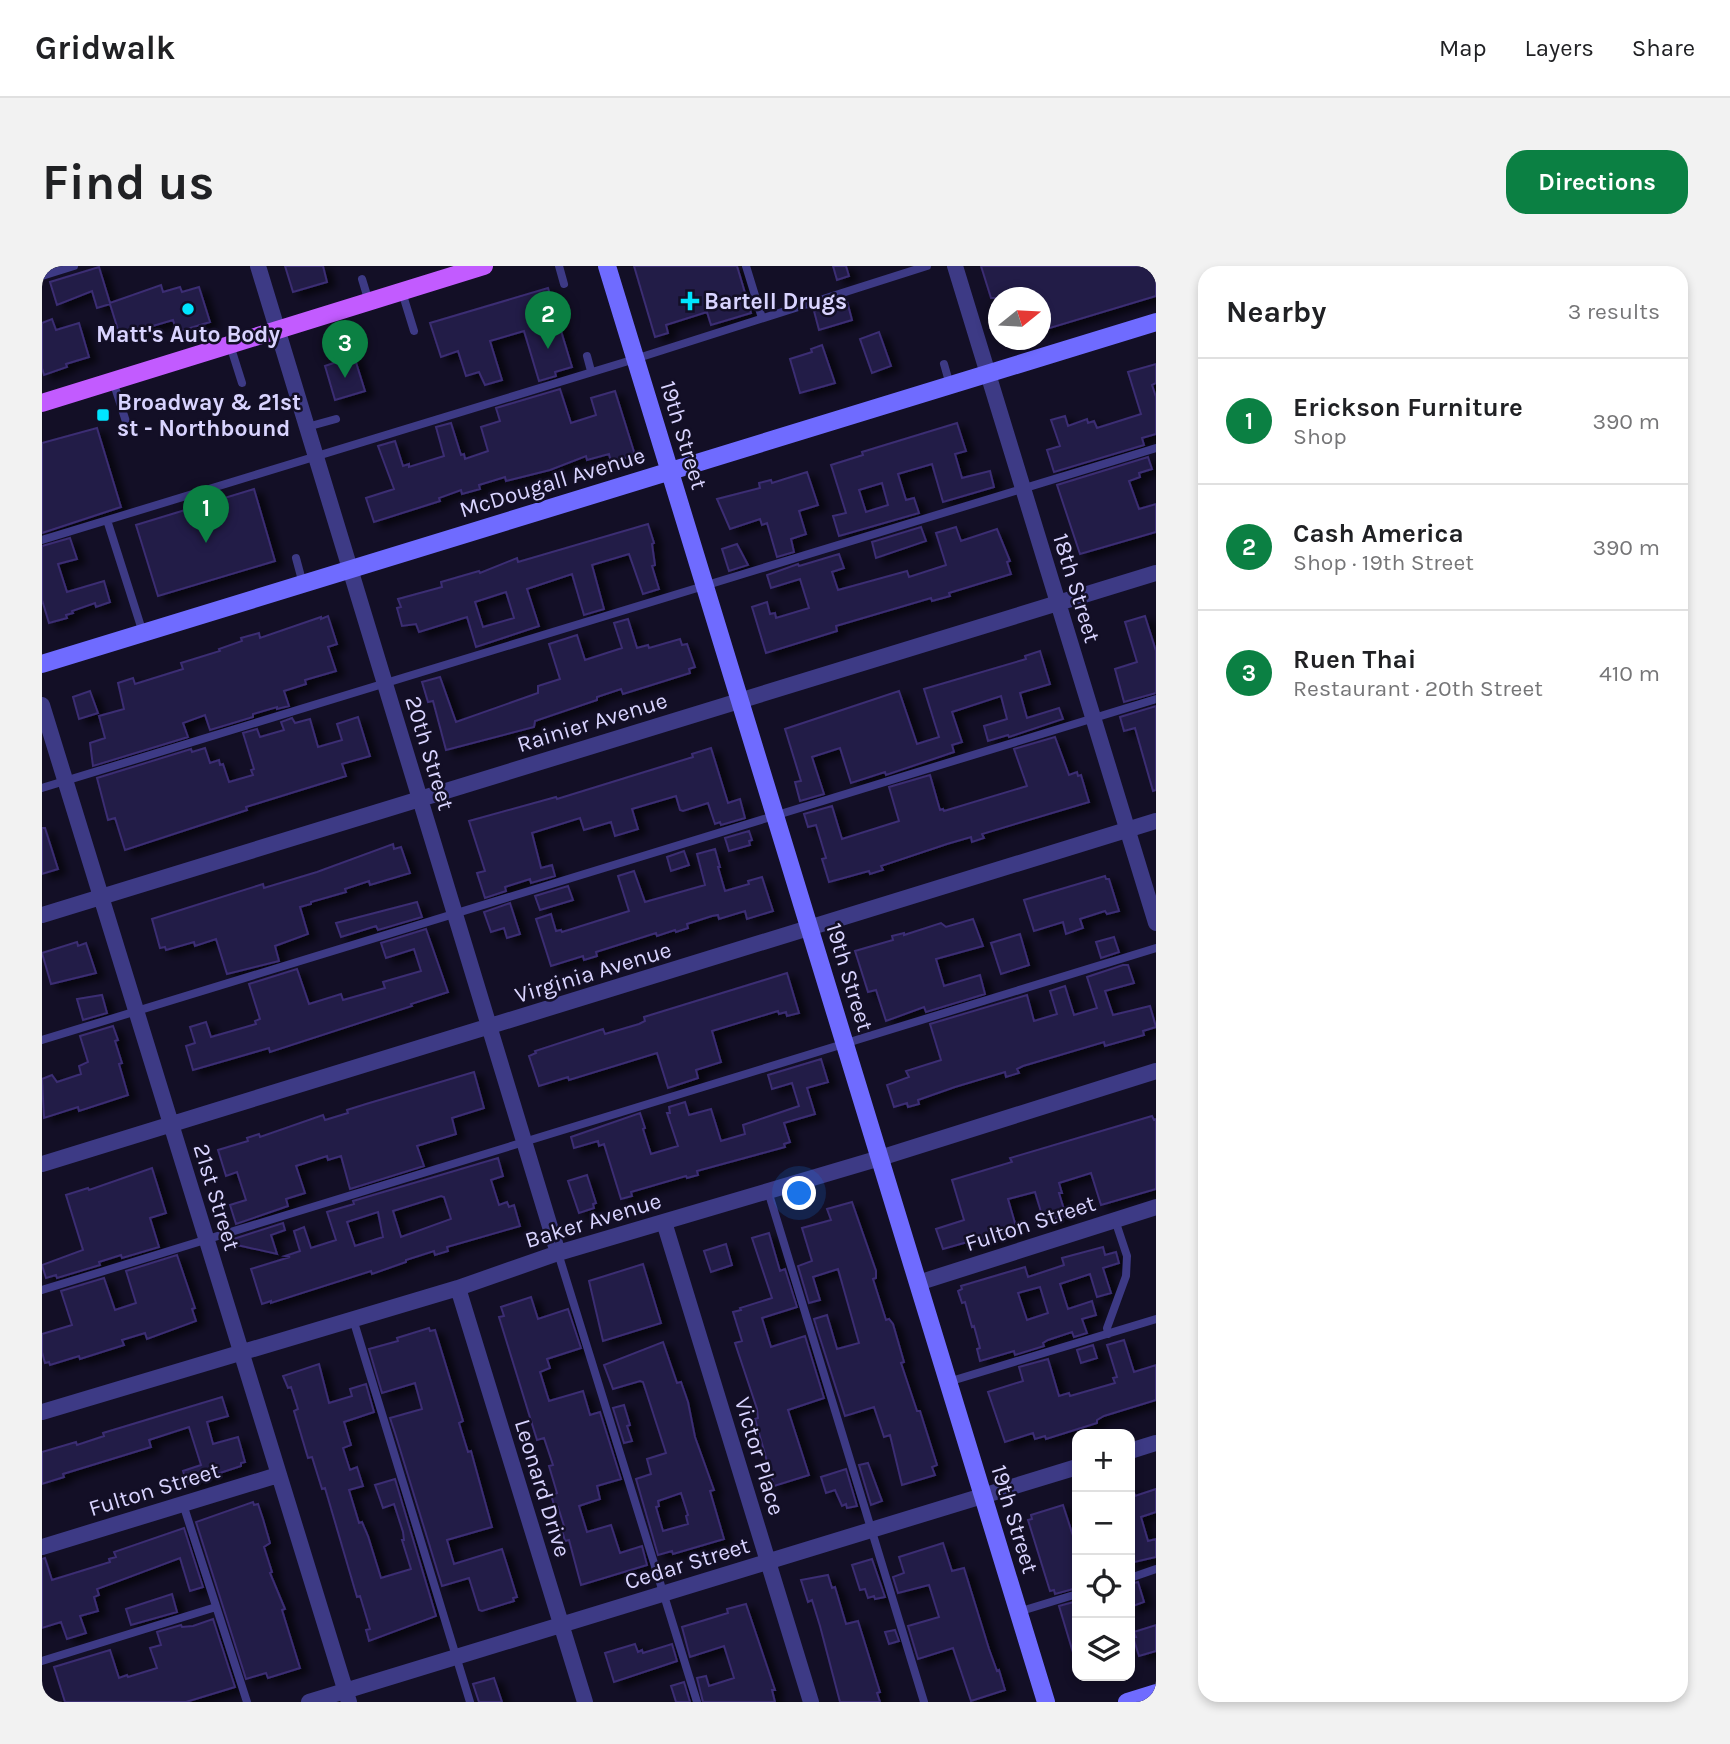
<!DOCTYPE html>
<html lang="en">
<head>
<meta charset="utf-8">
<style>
	:root { --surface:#fff; --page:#f2f2f2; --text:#202124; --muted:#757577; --line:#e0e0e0; --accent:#0b8043 }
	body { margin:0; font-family:Karla,sans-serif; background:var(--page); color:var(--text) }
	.controls { position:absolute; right:21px; bottom:21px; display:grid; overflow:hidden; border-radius:14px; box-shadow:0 4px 10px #0003 }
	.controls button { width:63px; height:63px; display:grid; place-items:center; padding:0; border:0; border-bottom:2px solid var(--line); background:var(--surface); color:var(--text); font:35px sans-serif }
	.compass { position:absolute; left:946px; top:21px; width:63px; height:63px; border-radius:50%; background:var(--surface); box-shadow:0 4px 10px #0003; rotate:72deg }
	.you { position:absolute; left:758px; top:928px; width:24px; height:24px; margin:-18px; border:5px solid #fff; border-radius:50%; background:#1a73e8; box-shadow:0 0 0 10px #1a73e833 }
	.badge { display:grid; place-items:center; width:46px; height:46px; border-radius:50%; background:var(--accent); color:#fff; font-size:23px; font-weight:700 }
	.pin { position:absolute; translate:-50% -58px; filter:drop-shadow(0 2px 4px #0008) }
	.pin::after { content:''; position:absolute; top:37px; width:24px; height:21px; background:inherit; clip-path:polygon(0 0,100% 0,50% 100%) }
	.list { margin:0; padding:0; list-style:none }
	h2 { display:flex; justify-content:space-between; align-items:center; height:91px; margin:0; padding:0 28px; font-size:30px }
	h2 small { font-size:23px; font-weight:400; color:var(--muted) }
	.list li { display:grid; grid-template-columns:46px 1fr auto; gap:21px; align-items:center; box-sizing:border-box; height:126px; padding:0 28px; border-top:2px solid var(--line) }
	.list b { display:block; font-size:26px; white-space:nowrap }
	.list p { margin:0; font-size:23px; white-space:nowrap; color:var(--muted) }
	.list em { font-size:23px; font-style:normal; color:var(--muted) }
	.icon { flex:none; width:38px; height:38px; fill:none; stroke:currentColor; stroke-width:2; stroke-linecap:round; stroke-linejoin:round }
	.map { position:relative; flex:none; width:1114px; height:1436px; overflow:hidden; border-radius:21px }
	header { display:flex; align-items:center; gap:42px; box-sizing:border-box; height:98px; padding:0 35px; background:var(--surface); border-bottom:2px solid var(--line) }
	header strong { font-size:33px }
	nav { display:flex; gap:38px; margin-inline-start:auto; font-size:24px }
	.intro { display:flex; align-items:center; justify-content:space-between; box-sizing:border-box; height:168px; padding:0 42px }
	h1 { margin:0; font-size:49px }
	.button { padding:18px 32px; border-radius:21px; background:var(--accent); color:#fff; font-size:24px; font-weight:700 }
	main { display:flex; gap:42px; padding:0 42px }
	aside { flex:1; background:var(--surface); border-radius:21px; box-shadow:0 4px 10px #0003 }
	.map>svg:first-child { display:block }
	.building { fill:#241b47; stroke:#3b2d73; stroke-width:2; fill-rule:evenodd; filter:url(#shadow) }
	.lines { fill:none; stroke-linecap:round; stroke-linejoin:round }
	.lane { stroke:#3d3a85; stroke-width:8 }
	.street { stroke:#3d3a85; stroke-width:16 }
	.secondary { stroke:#6f6bff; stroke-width:18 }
	.primary { stroke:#c25bff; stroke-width:18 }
	.poi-dot { fill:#00e5ff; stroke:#130f26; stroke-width:2.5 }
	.labels { text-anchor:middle; stroke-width:5; stroke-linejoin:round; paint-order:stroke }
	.poi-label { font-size:23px; font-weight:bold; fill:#d9d4ff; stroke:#130f26; text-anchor:start }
	.street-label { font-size:23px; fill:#d9d4ff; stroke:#130f26 }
</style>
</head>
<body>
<header>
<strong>Gridwalk</strong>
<nav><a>Map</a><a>Layers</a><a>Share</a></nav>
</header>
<div class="intro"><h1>Find us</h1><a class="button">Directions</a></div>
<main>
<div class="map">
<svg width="1114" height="1436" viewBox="0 0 1114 1436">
	<defs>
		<filter id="shadow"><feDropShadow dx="8" dy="4.5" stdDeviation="3.5" flood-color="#0009"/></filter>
	</defs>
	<rect width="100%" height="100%" fill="#130f26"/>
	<path class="building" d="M243,0H281L285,16L251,26Z
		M592,0H695L709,47L669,59L665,46L624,59L626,67L613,71Z
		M791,0H804L807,10L795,14Z
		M939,0H1114V30L998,65V32H949Z
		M57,1L68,37L119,19L121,26L138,21L140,26L157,21L168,56L135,66L131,54L87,67L86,64L77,67L68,38L55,42L50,25L15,39L8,16Z
		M506,22L530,101L513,106L514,110L497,115L482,65L448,75L460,114L443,119L437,106L424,110L416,85L399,91L388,57Z
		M805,35L810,54L777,64L772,45Z
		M10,53L14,64L37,57L47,91L24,98L25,101L2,109L0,102V57Z
		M837,66L849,100L830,107L818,73Z
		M780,79L793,117L758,127L748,93L770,86L769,83Z
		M312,90L323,125L293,134L283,100Z
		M1114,98V117L1110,119L1114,131V168L1100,172L1102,179L1012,206L1005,184L1018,180L1009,154L1023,150L1026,160L1045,153L1046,157L1052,155L1055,162L1099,148L1086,106Z
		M518,123L529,157L554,149L549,132L573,125L593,189L569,196L567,188L545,194L544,190L508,204L464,215L463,211L437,219L438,223L420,228L419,224L397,232L398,235L332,256L324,232L352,223L336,180L353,175L361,200L367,198V201L402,190L394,161L409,157L419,189L422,188L423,193L446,185L439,161L458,155L454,142Z
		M915,157L924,185L913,188L920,212L948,205L952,221L901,236L890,198L856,208L864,234L872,232L877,247L797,270L791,250L804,247L789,199L821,189L820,186ZM840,217L846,239L824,246L817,224Z
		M55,162L79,241L0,267V177Z
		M1106,191L1110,203L1097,207L1098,211L1087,215L1097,243L1114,238V266L1038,288L1015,219Z
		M765,206L776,239L757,245L764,268L749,273L752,286L735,291L725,257L720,259L718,253L688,263L675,233L718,222L717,217L729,214L730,217Z
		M212,223L233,295L116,330L94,259Z
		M606,258L612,277L610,278L613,299L610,300L617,323L601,328L587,288L550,299L562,343L542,349L530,308L485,323L497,360L434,381L425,351L377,366L374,358L360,360L355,342L359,341L356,333L400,321L399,316L437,305L438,307L475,292L476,296ZM464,326L472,352L441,361L433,336Z
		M879,261L884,275L834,292L830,276Z
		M914,261L919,275L955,263L968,295L965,296L969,308L907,327L908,330L890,335L889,332L794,360L795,365L724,387L710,341L725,336L728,348L733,347L734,352L767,342L758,313L729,322L725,309L756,298L757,300L797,288L802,302L790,306L796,324L865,305L867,311L904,299L894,267Z
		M28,272L35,293L16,298L25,326L62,315L68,336L54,341L53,337L30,345L31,347L24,349L25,352L7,357L0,334V280Z
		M695,278L706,299L687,305L680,283Z
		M286,350L295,378L286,381L294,405L263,414L264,418L242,425L247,440L235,443V441L211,448V451L168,464L163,449L141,457L146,471L51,500L48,477L63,472L57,450L82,443L76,417L91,412L93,418L141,403L139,397L178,385L177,383L200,375L199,372L217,367L218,372L279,351V353Z
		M1103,350L1114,385V427L1082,436L1073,403L1095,396L1083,356Z
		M586,353L595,382L606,379L607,382L638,373L640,379L645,378L653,401L647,403L648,407L581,428L579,423L555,431V434L493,455L492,461L404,484L391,435L386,436L380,416L398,411L414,456L496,427V420L518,413L507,378L535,369L543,394L580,382L572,357Z
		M998,385L1008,418L978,427L985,452L1017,442L1021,453L967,471L966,469L946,475L942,460L965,453L959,430L910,446L920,476L910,479L912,486L844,509L843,506L809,517L798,482L770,491L782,528L758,535L753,516L759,515L743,463L857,425L875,478L897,471L882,423L984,393L983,390Z
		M48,425L56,447L37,453L31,431Z
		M1114,440V524L1111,525L1093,462L1082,465L1078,451Z
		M316,451L328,490L300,498L304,510L204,541L205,544L83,584L73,552L66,554L55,512L149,483L150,486L163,482L168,497L177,494L178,499L181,498L187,516L211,509L209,504L212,503L201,467L215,463L218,471L242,464L239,456L250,452L253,457L268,453L276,481L300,474L295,458Z
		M1013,471L1027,509L1035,506L1036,510L1039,509L1047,536L940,568L942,572L930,576L929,571L905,578L839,600L841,604L828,608L827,605L787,616L780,593L784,592L774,559L766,561L762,548L790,540L800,573L857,555L847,521L888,509L898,544L901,543L902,545L985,520L972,483Z
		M669,482L686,537L698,533L703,552L679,559L678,556L673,558L666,537L641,545L638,544L634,530L590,543L596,563L573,570L569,556L542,564L538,552L490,567L499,602L510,599L513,610L489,617L488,613L463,621L464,625L443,632L435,607L443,605L427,555L514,531L515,533L651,491L650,488Z
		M0,562H3L16,603L0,608Z
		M707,565L710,574L707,575L708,579L687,585L683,572Z
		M351,578L352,583L359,581L368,607L328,619L327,615L303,623L304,626L269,636V638L258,641L266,668L233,680L237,695L185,708L174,673L153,680L152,676L124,684L123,681L118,682L110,653L221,618L222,622L275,606Z
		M673,583L678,601H676L683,625L707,618L706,615L720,611L731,645L705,653L703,645L677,653L676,649L670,650L645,658L646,662L634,666L633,664L615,670L614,667L554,686L555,690L542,694L541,690L509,700L494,653L509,648L514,665L519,664L520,666L587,645L576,610L592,605L603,636L663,619L655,588Z
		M642,585L647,599L629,605L625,591Z
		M1063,610L1064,613H1067L1077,645L1065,648L1063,645L1038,653L1041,662L1024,668L1021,656L992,665L982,634Z
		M526,620L531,634L498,644L493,630Z
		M375,636L380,651L336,664L334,660L299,671L294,657Z
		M468,637L478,668L465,672L462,662L449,666L442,646Z
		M931,653L941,680L894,693L902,720L938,709L943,728L884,746L882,741L844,755L834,724L826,726L813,685L851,674L850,670L862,667V669L899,657L904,661Z
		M384,663L406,726L369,738L370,740L228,786L227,782L151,804L144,780L153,777L148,761L164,756L169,771L214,758L213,755L218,753L207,718L255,703L267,738L299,728L301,734L343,722L341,716L379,705L372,683L344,692L339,677Z
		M978,668L987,699L959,708L949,677Z
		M1072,671L1077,686L1059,692L1054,676Z
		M35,676L36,680L44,677L54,707L9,718L0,687Z
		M1081,699H1086L1092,717L1063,725L1071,749L1108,740L1114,761L1101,765L1102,769L1063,780L1062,776L981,800L975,803L977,807L964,811L963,806L913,821L876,834L877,838L866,841L865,837L852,841L845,819L867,811L864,805L899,794L888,758L985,729L992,755L1015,748L1008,725L1023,720L1032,749L1055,742L1045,711Z
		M745,707L757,747L745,750L744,746L737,748L736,745L670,765L679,796L654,804L656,812L626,822L615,787L527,814L526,811L497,820L487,790L494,787L493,785L561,763L563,768L597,758L603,755L602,751Z
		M60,729L65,747L41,754L35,733Z
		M71,760L76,774L73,775L80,797L77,798L86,829L37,845L36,841L2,852L0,813L10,809L15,816L39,808L37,800L46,796L38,770Z
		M779,793L786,816L765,822L773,848L742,857L748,876L742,878L743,881L655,905L656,909L645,912L644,910L589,926L590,930L579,933L562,878L557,880L556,875L532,882L529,871L598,847L603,862L601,863L609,888L636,880L625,847H628L627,841L643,836L647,849L669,843L679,875L703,868L701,859L757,840L750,817L730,823L726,809Z
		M432,806L442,842L410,852L414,868L375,880L382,900L308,923L299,890L286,894L285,890L254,900L263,927L244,933L246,940L194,958L188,939L204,934L195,906L184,910L176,884L206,875L205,872L217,868L218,871L281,849L283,854L306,847L305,844L324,838Z
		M1110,850L1112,854L1114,853V923L1059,939L1049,907L1017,917L1020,927H1017L1024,950L1002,956L993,926L966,933L975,964L930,978L929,975L901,983L894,963L922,954L910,914L970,896L968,892Z
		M456,892L461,910L449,914L457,939L465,936L467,941L472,939L478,960L405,981L406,985L393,989L392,985L364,994V996L330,1008L329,1005L229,1037V1035L220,1038L209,1003L248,991L243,990L258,985L252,965L262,961L269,982L294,974L285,946L312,938L311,935ZM399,930L402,931L409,953L359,971L351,945ZM336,946L341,971L313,980L305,956Z
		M110,902L124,947L108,952L117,981L80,992L79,989L57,996L58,999L15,1012L14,1009L4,1012L0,999L41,984L24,929L46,922L47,924Z
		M545,909L554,937L551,938L552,942L537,947L526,915Z
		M810,936L834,1005V1012L831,1013L844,1054L847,1053L851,1058L862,1096L859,1097L875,1145H878L895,1199L890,1201L893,1209L860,1219L848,1169L842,1171L832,1141L803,1150L776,1066L772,1053L785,1049L795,1083L817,1077L796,1003L771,1011L778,1034L767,1037L756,1000L770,995L760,962L789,954L785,943Z
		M241,957L243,964L229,969L235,988L182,976Z
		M727,967L738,1005L743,1003L755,1041L720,1052L729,1081L763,1070L782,1132L746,1144L767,1209L732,1220L713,1153L716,1152L715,1143L693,1077L700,1075L691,1046L699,1044L698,1042L730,1032L710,972Z
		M684,978L690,999L669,1006L662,985Z
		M1061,981L1063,989L1074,986L1077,997L1061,1002L1069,1027L1055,1031L1048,1008L1018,1018L1026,1043L1050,1035L1054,1049L1040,1053L1045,1067L1032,1071L1030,1066L1006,1074L1001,1077L1002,1080L973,1089L972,1085L938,1095L935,1083L938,1082L932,1060L930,1061L923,1036L920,1037L916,1025L920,1023L919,1020L983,1001L986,1011L1022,999L1020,992ZM998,1021L1006,1047L985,1054L976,1027Z
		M135,989L153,1042L150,1043L154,1055L105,1073L103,1067L80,1074L82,1079L38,1093L37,1090L8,1099L7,1096L3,1097L0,1086V1068L30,1059L19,1025L62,1012L73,1044L94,1037L84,1005Z
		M601,998L619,1057L561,1075L547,1015Z
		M489,1031L496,1053L526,1043L539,1082L505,1093L508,1102L498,1106L507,1135L541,1125L548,1149L558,1146L579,1213L555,1220L558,1233L537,1240L545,1266L569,1259L578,1287L600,1280L605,1299L539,1319L527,1274L523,1275L520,1264L523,1263L516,1241L513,1242L509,1229L515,1227L507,1200L511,1199L502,1172L495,1174L457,1051L462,1050L459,1041Z
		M387,1062L388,1065L393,1064L421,1155L417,1157L426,1186L429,1185L450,1261L405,1274L412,1298L460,1283L475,1331L471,1332L472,1335L440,1345L437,1344L427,1312L400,1320L353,1167L348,1152L380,1143L373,1117L340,1127L327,1083L356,1075L355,1072Z
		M1082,1074L1092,1106L1114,1099V1134L1062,1150L1055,1154V1157L1004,1173L1003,1170L993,1173L991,1167L963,1176L946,1126L981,1115L977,1101L1006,1093L1017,1130L1027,1127L1028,1130L1073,1117L1071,1112L1075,1111L1065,1079Z
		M621,1076L635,1117L639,1116L646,1136L653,1171L672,1224L668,1225L682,1273L631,1288L630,1285L616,1289L594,1213L609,1208L605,1193L624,1187L601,1116L598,1115L571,1123L562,1099ZM639,1227L646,1249L644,1250L646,1258L621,1265L614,1241L617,1240L616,1235Z
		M1051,1079L1055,1092L1039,1097L1035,1084Z
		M277,1098L287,1137L310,1130L308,1123L324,1118L332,1146L302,1156L309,1179L301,1182L308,1204L315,1201L321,1220L307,1224L317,1257L320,1256L326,1270L339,1312L369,1303L360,1274H362L361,1266L352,1238L341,1242L333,1219L353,1213L394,1350L327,1375L324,1364L328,1363L318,1330L315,1331L283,1222L280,1223L270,1191L266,1192L252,1145L256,1143L249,1121L246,1122L241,1110Z
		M180,1131L186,1150L165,1156L171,1178L196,1171L203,1196L199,1197V1200L145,1218L141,1205L159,1199L147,1161L107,1174L109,1181L21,1208L22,1211L0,1218V1186L34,1176L35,1179L62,1170L61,1167Z
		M582,1139L588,1159L585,1160L590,1175L582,1177L571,1142Z
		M826,1197L840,1235L829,1239L817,1199Z
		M804,1203L815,1240L805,1242L804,1238L800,1240L793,1224L784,1227L779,1211Z
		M1088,1223H1091L1093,1230L1114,1223V1246L1099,1251L1106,1275L1114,1273V1291L1088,1297Z
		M211,1236L212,1239L216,1238L221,1253L228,1277L222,1281L230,1306L228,1307L243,1343L240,1344L258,1402L226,1412L224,1407L204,1413L154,1256Z
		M1021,1239L1033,1276L1035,1275V1322L1013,1328L1012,1324L1008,1325L986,1254L990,1253L989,1249Z
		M142,1262L161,1321L148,1325L138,1292L55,1323L57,1329L52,1331L56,1345L38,1350L44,1367L25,1373L19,1356L0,1362V1293L3,1292L10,1314L68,1296L67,1293L74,1291L72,1286Z
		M901,1277L910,1305L922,1302L947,1383L955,1405L957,1404L963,1424L929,1435L911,1382L876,1393L866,1360L897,1351L887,1319L856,1327L851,1311L862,1307L857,1291Z
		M830,1293L843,1331L833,1333L832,1330L826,1332L823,1323L818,1324L810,1299Z
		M786,1309L790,1322L793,1321L804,1358L816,1355L838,1426L835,1427L838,1436H798L778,1360L770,1334L766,1336L759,1314Z
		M1096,1316L1102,1336L1088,1341V1318Z
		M130,1328L135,1346L89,1359L84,1343Z
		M1035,1335V1389L1032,1390L1017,1340Z
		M704,1338L733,1424H730L733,1436H661L655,1412L664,1410L667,1420L692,1412L682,1380L648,1391L640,1361L686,1347L685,1343Z
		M171,1353L193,1421L144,1436H23L12,1401L68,1384L77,1412L85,1409L86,1411L115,1402L108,1382L119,1379L115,1366L139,1359L140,1361L151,1360Z
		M1114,1359V1385L1097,1390L1091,1371H1094L1092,1366Z
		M853,1364L857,1375L847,1378L843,1366Z
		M593,1378L596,1386L600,1384L601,1387L630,1378L635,1395L572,1416L563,1387Z
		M452,1412L460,1436H437L431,1418Z
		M642,1416L648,1436H634L629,1420Z"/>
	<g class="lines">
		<path class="lane" d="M517,0L522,18
			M704,0L720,52
			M0,10L32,0
			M320,13L327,36
			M360,26L372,65
			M188,79L200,117
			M545,90L549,105
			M902,98L908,119
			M71,115L87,165
			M265,161L294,153
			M65,254L101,367
			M0,274L593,93L885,0
			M254,292L261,318
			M0,522L1114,182
			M0,774L1114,433
			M726,925L882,1436
			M516,987L655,1436
			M0,1024L1114,682
			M311,1053L428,1436
			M1066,1068L1065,1062L1084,1010L1085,990L1073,954
			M906,1116L1114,1053
			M141,1238L205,1436
			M1088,1312L1114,1303
			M976,1346L1035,1328
			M0,1395L174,1341"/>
		<path class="street" d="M216,0L516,987
			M913,0L1114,657
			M0,439L307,1436
			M0,649L1114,307
			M0,898L1114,555
			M622,956L769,1436
			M876,1017L1114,941
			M416,1022L543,1436
			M0,1146L416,1022L516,987L838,892L1114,805
			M1088,1185L1114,1177
			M0,1281L236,1209
			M267,1436L1035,1201"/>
		<path class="secondary" d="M565,0L1004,1436
			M0,398L1114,56
			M1085,1436L1114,1427"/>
		<path class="primary" d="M0,137L442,0"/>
	</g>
	<g class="poi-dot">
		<path d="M644.5 24.5h7v7h7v7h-7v7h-7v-7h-7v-7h7z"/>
		<circle cx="146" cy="43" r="7"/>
		<rect x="54" y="142" width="14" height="14" rx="3.5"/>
	</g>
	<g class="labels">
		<g class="poi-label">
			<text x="662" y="43">Bartell Drugs</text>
			<text x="146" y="76" text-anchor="middle">Matt's Auto Body</text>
			<text x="75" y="144">Broadway &amp; 21st<tspan x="75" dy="26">st - Northbound</tspan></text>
		</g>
		<g class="street-label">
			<text transform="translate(642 169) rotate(73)" y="8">19th Street</text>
			<text transform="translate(510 216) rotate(-17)" y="8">McDougall Avenue</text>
			<text transform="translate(1035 322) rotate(73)" y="8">18th Street</text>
			<text transform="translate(550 456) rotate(-17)" y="8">Rainier Avenue</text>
			<text transform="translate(388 487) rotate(73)" y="8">20th Street</text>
			<text transform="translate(551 706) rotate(-17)" y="8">Virginia Avenue</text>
			<text transform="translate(808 711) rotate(73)" y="8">19th Street</text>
			<text transform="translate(175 931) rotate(73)" y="8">21st Street</text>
			<text transform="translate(551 954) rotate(-17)" y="8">Baker Avenue</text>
			<text transform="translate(988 957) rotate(-18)" y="8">Fulton Street</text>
			<text transform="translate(718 1190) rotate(73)" y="8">Victor Place</text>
			<text transform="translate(501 1222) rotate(73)" y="8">Leonard Drive</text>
			<text transform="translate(112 1223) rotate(-17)" y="8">Fulton Street</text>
			<text transform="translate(973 1253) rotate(73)" y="8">19th Street</text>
			<text transform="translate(645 1297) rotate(-17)" y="8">Cedar Street</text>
		</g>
	</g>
</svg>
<div class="controls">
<button>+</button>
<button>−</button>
<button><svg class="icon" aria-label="locate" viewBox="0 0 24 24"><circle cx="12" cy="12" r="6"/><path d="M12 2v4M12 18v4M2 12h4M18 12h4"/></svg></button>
<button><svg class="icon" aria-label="layers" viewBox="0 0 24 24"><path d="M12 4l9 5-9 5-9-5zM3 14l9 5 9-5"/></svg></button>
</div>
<svg class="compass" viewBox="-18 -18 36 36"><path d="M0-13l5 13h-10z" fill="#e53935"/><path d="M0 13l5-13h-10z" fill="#757577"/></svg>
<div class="you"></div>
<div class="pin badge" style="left:164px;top:277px">1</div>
<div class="pin badge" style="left:506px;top:83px">2</div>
<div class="pin badge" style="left:303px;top:112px">3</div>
</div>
<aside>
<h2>Nearby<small>3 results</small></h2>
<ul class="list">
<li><span class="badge">1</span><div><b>Erickson Furniture</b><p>Shop</p></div><em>390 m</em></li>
<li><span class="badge">2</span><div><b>Cash America</b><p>Shop · 19th Street</p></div><em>390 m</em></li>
<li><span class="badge">3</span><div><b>Ruen Thai</b><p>Restaurant · 20th Street</p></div><em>410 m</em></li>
</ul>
</aside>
</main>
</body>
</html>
